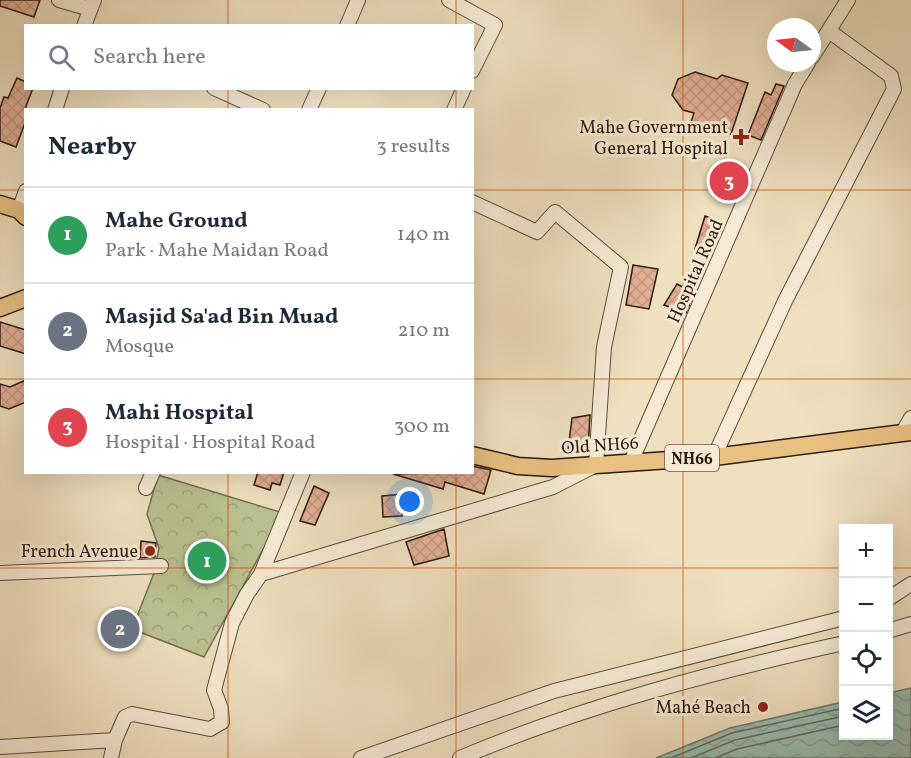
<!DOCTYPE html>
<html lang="en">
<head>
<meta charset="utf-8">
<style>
	:root { --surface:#fff; --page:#f2f2f3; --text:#1f2937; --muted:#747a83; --line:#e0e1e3; --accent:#111827 }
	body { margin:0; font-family:Vollkorn,serif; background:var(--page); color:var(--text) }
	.controls { position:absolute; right:18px; bottom:18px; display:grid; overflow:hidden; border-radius:0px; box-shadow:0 6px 24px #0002 }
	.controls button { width:54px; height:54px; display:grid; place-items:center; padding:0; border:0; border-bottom:2px solid var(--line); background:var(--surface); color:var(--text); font:30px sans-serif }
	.compass { position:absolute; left:767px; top:18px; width:54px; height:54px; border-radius:50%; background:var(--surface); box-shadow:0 6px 24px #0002; rotate:285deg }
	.you { position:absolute; left:410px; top:502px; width:21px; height:21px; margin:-15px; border:4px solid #fff; border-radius:50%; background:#1a73e8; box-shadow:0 0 0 9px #1a73e833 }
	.badge { display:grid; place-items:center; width:39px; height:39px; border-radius:50%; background:var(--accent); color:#fff; font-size:20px; font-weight:700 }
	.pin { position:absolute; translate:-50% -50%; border:3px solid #fff; box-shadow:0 2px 6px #0006 }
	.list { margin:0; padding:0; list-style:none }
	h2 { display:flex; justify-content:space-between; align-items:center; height:78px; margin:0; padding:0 24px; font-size:26px }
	h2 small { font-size:20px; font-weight:400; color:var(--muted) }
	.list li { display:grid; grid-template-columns:39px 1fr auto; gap:18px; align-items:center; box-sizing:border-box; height:96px; padding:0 24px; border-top:2px solid var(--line) }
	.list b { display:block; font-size:22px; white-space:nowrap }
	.list p { margin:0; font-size:20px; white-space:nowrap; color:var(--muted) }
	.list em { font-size:20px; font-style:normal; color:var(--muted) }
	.icon { flex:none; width:33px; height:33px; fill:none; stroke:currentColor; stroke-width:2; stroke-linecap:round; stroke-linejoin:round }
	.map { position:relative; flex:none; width:911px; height:758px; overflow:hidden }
	.search { position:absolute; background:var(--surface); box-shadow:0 6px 24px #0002; left:24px; top:24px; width:450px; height:66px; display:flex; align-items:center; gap:15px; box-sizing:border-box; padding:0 21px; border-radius:0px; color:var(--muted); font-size:22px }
	.panel { position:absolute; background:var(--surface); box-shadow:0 6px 24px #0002; left:24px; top:108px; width:450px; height:366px; border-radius:0px }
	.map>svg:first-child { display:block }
	.park { fill:url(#park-crowns); stroke:#746e50; stroke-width:1.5 }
	.water { fill:url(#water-waves); stroke:#6f7b71; stroke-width:1.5 }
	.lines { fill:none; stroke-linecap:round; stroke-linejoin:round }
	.shore { stroke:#646b60; stroke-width:1.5 }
	.building { fill:url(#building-cross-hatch); stroke:#2f1910; stroke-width:1.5 }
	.minor-casing { stroke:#5f4b3c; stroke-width:16 }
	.major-casing { stroke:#2f1910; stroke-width:19 }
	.minor { stroke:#f5ebd5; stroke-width:14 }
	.major { stroke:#e8c080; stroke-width:16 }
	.grid { fill:none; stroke:#d6530c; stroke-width:1.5; stroke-opacity:0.55 }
	.poi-dot { fill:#8f2418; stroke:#f5ebd5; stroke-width:2 }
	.labels { text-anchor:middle; stroke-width:6; stroke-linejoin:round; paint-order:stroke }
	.shield { fill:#f5ebd5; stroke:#6a584b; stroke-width:1.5 }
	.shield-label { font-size:16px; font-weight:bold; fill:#2f1910 }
	.poi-label { font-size:18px; fill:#2f1910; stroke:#f5ebd5; text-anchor:end }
	.street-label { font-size:18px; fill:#2f1910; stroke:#f5ebd5 }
</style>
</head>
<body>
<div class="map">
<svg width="911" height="758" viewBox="0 0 911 758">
	<defs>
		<pattern id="park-crowns" width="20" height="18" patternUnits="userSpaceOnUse" patternTransform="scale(1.5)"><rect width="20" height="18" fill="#bac291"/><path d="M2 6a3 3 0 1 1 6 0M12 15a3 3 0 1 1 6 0" fill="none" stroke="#a0a67c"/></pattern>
		<pattern id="water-waves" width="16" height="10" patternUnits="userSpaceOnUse" patternTransform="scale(1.5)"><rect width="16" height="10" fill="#9abdb1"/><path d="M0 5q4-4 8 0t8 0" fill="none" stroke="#85a297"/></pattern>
		<pattern id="building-cross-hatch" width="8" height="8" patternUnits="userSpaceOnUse" patternTransform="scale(1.5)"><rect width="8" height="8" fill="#e2af94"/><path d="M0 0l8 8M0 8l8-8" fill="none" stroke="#c2967f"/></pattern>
	</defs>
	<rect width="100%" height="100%" fill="#efe0bf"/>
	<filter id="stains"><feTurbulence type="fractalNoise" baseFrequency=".00333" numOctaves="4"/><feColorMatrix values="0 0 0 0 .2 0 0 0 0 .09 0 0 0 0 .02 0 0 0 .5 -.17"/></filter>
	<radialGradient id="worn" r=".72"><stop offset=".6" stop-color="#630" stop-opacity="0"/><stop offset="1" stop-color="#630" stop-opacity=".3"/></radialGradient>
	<path class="park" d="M158,475L283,513L204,657L132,629L154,573L159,548L147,514Z"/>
	<path class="water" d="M911,688V758H656L730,728L843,702L844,736H888L889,693Z"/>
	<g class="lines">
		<path class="shore" d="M671,758L732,733L844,708
			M691,758L735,740L844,716
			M715,758L737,749L844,725"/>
	</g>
	<path class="building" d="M0,0H40L34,17L0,6Z
		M695,72L717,79L722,75L748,83L731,134L691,122L694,113L683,110L672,95L678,79Z
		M17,78L26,82V88H33L26,106V120L16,147L0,141V108L4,97L8,98Z
		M776,84L784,86L761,140L748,135L765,92L771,95Z
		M705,216L719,221L711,252L695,249Z
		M633,265L658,269L649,309L626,305Z
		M677,284L694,293L686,313L664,305Z
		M0,322L26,330V354L0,346Z
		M26,380V402L9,409L0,406V384L10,387Z
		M590,415L588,449L568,450L572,418Z
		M472,466L491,470L484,494L445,482L443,489L393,474L472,472Z
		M258,472H284L280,485L272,483L270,490L254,485Z
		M314,486L329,493L315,525L300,521Z
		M404,494L402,516L383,517L382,496Z
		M444,529L449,556L414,565L406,542Z
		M141,541L156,543L155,557L140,558Z
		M114,608L135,613L126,649L105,644Z"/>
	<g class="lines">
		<g class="minor-casing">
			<path id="minor" d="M59,0L90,9
				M449,0L495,25L472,71
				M84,26L94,0
				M347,26L358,0
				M812,57L848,0
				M214,88L263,110
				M55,110L62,88
				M309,110L319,88
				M454,110L464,88
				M19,210L26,191
				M903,432L911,418
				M714,457L785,301L894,89L891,76L829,31
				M631,462L795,84L808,63
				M146,488L153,472
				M0,573L161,566
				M261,574L553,487L596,465L604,347L621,267L555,212L537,232L472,202
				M888,599L911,584
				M888,631L911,624
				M0,747L115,740
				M111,758L115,740L125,717L132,714L210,729L222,722L221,709L214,690L232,623L247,594L261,574L303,472
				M361,758L554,691L844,618
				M460,758C583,706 713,672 844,643"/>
		</g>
		<g class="major-casing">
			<path id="major" d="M0,204L19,210L26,217
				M0,308L26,298
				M472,455L518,466L552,468L714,457L911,432"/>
		</g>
		<use href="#minor" class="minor"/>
		<use href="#major" class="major"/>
	</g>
	<path class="grid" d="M228,0V26M456,0V26M683,0V758M228,88V110M456,88V110M0,190H26M472,190H911M0,379H26M472,379H911M228,472V758M456,472V758M0,568H844M888,568H911"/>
	<g class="poi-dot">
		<path d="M738 128h6v6h6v6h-6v6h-6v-6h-6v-6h6z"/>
		<circle cx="150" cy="551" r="6"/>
		<circle cx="763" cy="707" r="6"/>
	</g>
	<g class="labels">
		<rect class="shield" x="665" y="445" width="54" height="26" rx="4.5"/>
		<g class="shield-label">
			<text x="692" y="464">NH66</text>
		</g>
		<g class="poi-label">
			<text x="728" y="133">Mahe Government<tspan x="728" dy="21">General Hospital</tspan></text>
			<text x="138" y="557">French Avenue</text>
			<text x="751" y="713">Mahé Beach</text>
		</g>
		<g class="street-label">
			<text transform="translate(695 271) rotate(-66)" y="6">Hospital Road</text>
			<text transform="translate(600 445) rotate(-4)" y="6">Old NH66</text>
		</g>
	</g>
	<rect width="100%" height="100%" filter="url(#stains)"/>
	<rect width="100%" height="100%" fill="url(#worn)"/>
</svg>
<div class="controls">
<button>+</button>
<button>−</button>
<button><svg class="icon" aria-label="locate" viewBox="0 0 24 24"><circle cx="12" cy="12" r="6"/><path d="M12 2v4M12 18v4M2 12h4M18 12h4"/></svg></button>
<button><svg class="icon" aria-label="layers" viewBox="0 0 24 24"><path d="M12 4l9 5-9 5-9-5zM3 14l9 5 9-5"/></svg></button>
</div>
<svg class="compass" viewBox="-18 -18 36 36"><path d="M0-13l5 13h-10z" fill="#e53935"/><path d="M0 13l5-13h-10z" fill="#747a83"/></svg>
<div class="you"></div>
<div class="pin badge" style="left:207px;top:561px;background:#2e9e5b">1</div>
<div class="pin badge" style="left:120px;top:629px;background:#6b7280">2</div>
<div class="pin badge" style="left:729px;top:181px;background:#e0444e">3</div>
<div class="search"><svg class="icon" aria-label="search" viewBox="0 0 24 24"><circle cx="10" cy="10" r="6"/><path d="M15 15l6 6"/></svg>Search here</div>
<section class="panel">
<h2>Nearby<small>3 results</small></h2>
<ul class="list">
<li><span class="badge" style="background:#2e9e5b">1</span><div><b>Mahe Ground</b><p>Park · Mahe Maidan Road</p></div><em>140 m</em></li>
<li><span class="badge" style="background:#6b7280">2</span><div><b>Masjid Sa'ad Bin Muad</b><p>Mosque</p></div><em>210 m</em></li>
<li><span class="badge" style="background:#e0444e">3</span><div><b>Mahi Hospital</b><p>Hospital · Hospital Road</p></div><em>300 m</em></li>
</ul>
</section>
</div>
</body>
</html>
